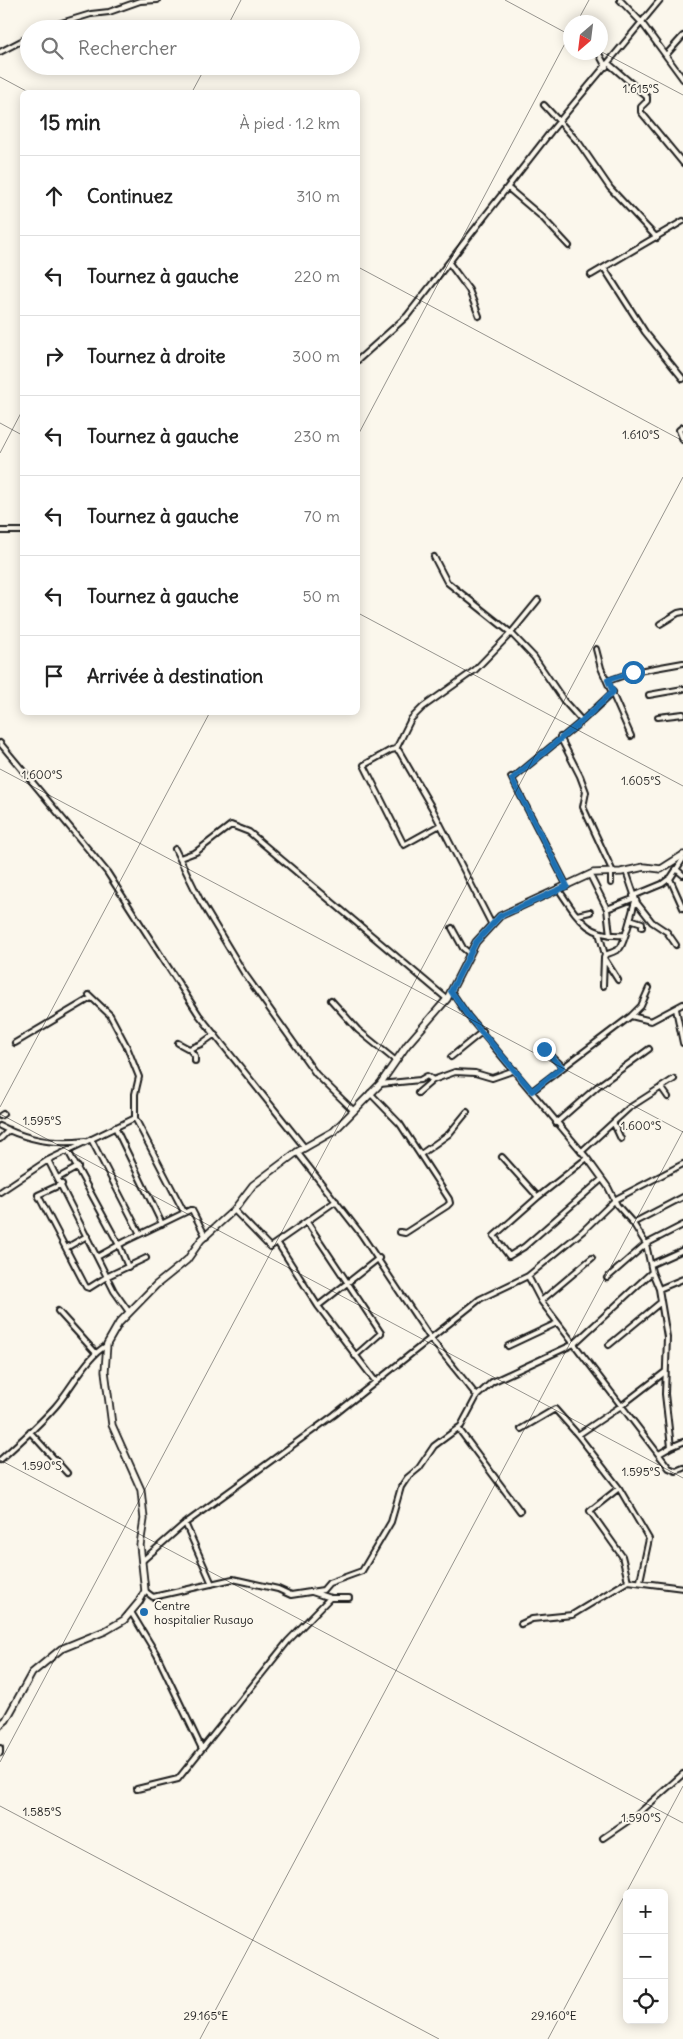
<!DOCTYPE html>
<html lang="fr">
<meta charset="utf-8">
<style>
body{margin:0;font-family:Delius,sans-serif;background:#f6f6f6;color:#222}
.controls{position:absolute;right:15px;bottom:15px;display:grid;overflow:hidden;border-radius:8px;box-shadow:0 2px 12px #0003}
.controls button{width:45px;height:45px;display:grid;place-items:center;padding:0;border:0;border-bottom:1px solid #e0e0e0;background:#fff;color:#222;font:25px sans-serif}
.compass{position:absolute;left:563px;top:15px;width:45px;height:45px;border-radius:50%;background:#fff;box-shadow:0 2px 12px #0003;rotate:208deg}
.stop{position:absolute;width:15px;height:15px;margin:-11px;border:4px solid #1f6fb2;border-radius:50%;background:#fff}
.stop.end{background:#1f6fb2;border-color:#fff;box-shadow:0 1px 5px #0008}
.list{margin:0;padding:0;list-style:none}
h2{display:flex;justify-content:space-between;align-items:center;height:65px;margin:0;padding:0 20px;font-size:21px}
h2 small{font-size:16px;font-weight:400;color:#767676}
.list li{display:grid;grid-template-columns:32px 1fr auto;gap:15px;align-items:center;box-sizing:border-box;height:80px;padding:0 20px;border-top:1px solid #e0e0e0}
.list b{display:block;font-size:19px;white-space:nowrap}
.list em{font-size:16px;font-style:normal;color:#767676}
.icon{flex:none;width:28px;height:28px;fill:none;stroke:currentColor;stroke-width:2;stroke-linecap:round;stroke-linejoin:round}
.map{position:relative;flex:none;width:683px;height:2039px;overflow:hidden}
.search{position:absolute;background:#fff;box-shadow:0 2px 12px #0003;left:20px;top:20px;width:340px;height:55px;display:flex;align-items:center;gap:12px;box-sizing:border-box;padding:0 18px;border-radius:28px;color:#767676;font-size:19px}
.panel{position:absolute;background:#fff;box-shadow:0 2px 12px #0003;left:20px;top:90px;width:340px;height:625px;border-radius:8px}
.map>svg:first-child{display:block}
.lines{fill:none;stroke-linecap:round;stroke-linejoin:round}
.street-casing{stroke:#1c1c1c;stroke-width:8}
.secondary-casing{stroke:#1c1c1c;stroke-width:9}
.street{stroke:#fbf7ec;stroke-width:4}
.secondary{stroke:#fbf7ec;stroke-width:5.5}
.route{stroke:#1f6fb2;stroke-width:6}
.ticks{fill:none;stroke:#1c1c1c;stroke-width:1;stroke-opacity:0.45}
.poi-dot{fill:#1f6fb2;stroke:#fbf7ec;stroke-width:2}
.labels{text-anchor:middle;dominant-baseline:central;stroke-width:4;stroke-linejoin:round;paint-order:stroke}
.poi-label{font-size:12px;fill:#1c1c1c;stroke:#fbf7ec;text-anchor:start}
.ticks-label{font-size:12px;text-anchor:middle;fill:#1c1c1c;stroke:#fbf7ec;stroke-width:4;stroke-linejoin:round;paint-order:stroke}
</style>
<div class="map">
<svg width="683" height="2039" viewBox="0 0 683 2039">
<rect width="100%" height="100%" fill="#fbf7ec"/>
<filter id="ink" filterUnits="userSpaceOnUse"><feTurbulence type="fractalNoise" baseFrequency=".02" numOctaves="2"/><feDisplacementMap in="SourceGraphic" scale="10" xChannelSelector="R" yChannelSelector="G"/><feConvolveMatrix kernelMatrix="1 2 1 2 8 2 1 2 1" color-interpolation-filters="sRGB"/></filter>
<g filter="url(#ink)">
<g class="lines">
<defs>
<path id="street" d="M620,0L642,23L683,79
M51,29L58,24L91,14L109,12L140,1L157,0
M0,52L29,37
M598,52L606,67
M666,55L683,36
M608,63L647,97V101L641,107V112L683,163
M544,105L579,143L610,188L657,238
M508,188L542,217L569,246
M449,263L469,290L479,316
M604,268L645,332L683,379
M591,275L683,221
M358,360L407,316L552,130L660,0
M683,427L679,430L683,440
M0,531H22
M434,557L447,582L511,633L534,657L564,701L582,721
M660,624L678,613L683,612
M596,649L601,668L631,736
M608,681L633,672L683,663
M649,695L683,689
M658,717L683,714
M560,737L580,776L586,792L583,807L613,872
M0,743L107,872L199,1015L305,1148
M396,749L411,719L423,707L475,670L511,633L538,600
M511,777L567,886
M512,779L582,721L613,692
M440,825L404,845L364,765L391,750L396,749L399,751L432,808L492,925
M175,849L200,900L244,973L316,1074L354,1111
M180,858L196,852L231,825L249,832L447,999
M683,859L670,879L683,908
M676,869L683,875
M626,871L637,903L652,922L667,932L676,945
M611,872V883
M590,875L607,909L610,935
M559,890C578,918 588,938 625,935
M633,896L662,884L670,878
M607,909L635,898
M577,915L590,912
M630,919L642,923V927
M452,928L463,948L470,954
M599,933L605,955L604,958L618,980
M605,955C610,953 617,951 620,948C624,943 633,909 635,901
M603,986L604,958
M451,991L468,1016L587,1158L608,1187L617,1205L633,1223L646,1244L652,1272L659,1289L667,1337L665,1394L671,1447L659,1454
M89,995L110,1015L127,1047L139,1077L135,1094V1118
M331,1000L358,1030L396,1061
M676,1009L683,1043
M631,1016L651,1021L683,1004
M15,1043L91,998
M178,1043L189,1049L201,1044L215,1034
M189,1049L195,1056V1061
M544,1049L563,1067
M451,1057L483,1031
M380,1084L420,1080L427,1076L433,1080L455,1072L475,1073L492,1078L515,1070
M661,1087L668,1097
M532,1091L631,1016L641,1006L649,988
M370,1093L400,1124L449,1199L450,1203L447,1206L405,1233L400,1232
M418,1093L433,1080
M0,1116L3,1114
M556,1123L598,1086L649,1049
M614,1124L621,1139
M0,1126C27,1140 55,1145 85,1141
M115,1127L162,1224
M0,1139L9,1130
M91,1139L140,1234
M68,1151L119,1245L128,1267
M581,1152L629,1108L674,1079
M421,1154L449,1134L467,1112
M502,1157L538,1197L587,1158
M48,1160L114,1291L129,1312
M58,1178L78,1167
M62,1184L38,1195L86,1287L89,1288L108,1276L146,1258
M0,1192L48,1160L135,1118L184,1212
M538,1197L494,1236L509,1256L524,1247L602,1179
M234,1210L270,1247L336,1201
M307,1222L381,1333L355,1356
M633,1223L683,1197
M277,1242L318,1306L376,1382
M66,1248L87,1236
M97,1257L126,1241L190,1210H192L206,1237
M652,1264L683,1250
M528,1276L541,1301L669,1468L676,1471L683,1468
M607,1278L646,1244L683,1225
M659,1289L683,1279
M541,1301L592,1258
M318,1306L379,1258
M58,1311L95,1352
M609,1345L661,1302
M508,1346L557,1323
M477,1396L492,1382L574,1344L652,1272
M458,1428L520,1511
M521,1429L555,1409L578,1435L621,1406L665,1372
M30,1432L67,1473
M578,1435L619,1488L649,1539L640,1581
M671,1447L683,1442
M0,1460C19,1443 38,1426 55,1407C71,1389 87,1356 106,1346
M619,1488L590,1511L622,1556L628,1581
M185,1523L212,1584
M142,1561L183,1525L334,1415L480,1299L528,1276L583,1231L616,1199L683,1164
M145,1591L153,1597L233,1579L278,1589L291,1595L323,1590L329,1583L362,1571L391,1522L401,1487L407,1478L419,1468L434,1446L461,1426L477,1396L431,1339L361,1234L297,1152
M312,1592L330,1598H349
M131,1612L157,1655L202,1749
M521,1624L532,1619L572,1615L628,1581L683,1588
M0,1748V1753
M137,1789L178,1779L288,1641L330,1598
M603,1838L638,1814L683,1774"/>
<path id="secondary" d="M0,1725L6,1720L32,1673L61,1649L105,1631L124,1620L139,1602L145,1591L140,1545L144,1519L141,1490L112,1425L105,1371L107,1344L119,1323L156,1285L187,1260L201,1240L234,1210L253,1185L297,1152L334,1131L380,1084L407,1045L447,999L476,942L500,916L593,873L621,872L644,867L661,869L683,855"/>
</defs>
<!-- street casing -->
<use href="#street" class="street-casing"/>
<!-- secondary casing -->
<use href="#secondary" class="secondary-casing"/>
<!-- street -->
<use href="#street" class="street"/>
<!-- secondary -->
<use href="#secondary" class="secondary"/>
</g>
</g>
<g class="lines" filter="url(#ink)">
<!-- route -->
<path class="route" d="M544,1049L562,1067L532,1091L468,1016L451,991L476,942L500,916L567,886L512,779L582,721L613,692L608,680L633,672"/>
</g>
<!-- ticks -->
<path class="ticks" d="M505,0L570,35M577,22L589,0M226,29L241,0M600,51L683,95M0,77L28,92M192,92L206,66M358,267L683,441M0,423L22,435M358,435L570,34M0,453L22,411M358,613L683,786M0,769L683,1132M0,1107L210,712M0,1114L683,1478M0,1460L683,1823M0,1762L683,477M0,1806L439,2039M200,2039L683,1131M548,2039L683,1786"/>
<!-- markers -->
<circle class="poi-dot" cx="144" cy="1612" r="5"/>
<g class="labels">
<!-- poi labels -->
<g class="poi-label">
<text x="154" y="1605">Centre<tspan x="154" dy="14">hospitalier Rusayo</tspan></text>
</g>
</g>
<g class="ticks-label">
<text x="641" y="93">1.615°S</text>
<text x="641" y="439">1.610°S</text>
<text x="42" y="779">1.600°S</text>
<text x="641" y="785">1.605°S</text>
<text x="42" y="1125">1.595°S</text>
<text x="641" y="1130">1.600°S</text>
<text x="42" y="1470">1.590°S</text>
<text x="641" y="1476">1.595°S</text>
<text x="42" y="1816">1.585°S</text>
<text x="641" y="1822">1.590°S</text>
<text x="206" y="2020">29.165°E</text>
<text x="554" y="2020">29.160°E</text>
</g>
</svg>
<div class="controls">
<button>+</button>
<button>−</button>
<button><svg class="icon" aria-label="locate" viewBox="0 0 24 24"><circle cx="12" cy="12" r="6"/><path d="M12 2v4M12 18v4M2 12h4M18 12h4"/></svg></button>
</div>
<svg class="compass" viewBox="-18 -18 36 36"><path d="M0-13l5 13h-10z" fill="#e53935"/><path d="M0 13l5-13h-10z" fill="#767676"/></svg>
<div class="stop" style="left:633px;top:672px"></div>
<div class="stop end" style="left:544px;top:1049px"></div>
<div class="search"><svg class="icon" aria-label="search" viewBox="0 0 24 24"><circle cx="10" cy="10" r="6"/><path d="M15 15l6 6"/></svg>Rechercher</div>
<section class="panel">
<h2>15 min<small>À pied · 1.2 km</small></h2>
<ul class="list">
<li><svg class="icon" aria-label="ahead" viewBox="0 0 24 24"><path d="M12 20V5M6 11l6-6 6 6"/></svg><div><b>Continuez</b></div><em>310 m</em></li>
<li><svg class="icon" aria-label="left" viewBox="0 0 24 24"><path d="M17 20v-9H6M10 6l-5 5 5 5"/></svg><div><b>Tournez à gauche</b></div><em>220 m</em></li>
<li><svg class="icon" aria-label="right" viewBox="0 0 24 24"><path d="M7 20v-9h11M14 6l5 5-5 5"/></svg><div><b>Tournez à droite</b></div><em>300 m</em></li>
<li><svg class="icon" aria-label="left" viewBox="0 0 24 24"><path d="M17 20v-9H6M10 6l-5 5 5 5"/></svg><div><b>Tournez à gauche</b></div><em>230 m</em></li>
<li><svg class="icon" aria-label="left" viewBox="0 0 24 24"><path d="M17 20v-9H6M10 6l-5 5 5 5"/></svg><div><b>Tournez à gauche</b></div><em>70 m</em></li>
<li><svg class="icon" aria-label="left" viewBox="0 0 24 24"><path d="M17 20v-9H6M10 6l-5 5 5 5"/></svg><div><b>Tournez à gauche</b></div><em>50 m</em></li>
<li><svg class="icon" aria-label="arrive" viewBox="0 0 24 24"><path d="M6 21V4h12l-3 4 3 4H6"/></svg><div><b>Arrivée à destination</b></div></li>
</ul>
</section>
</div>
